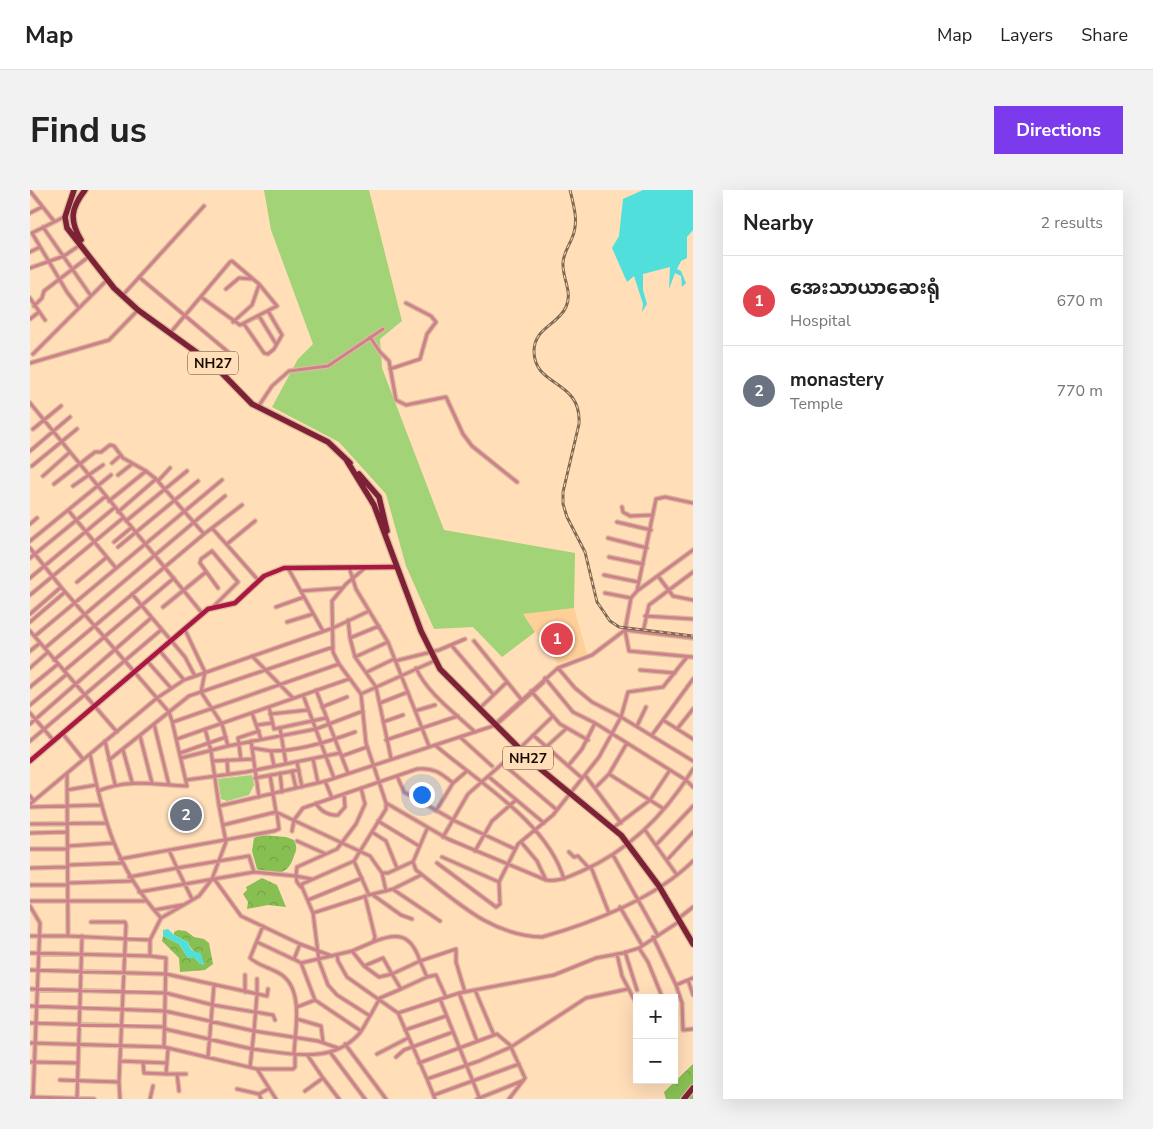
<!DOCTYPE html>
<meta charset="utf-8">
<style>
body{margin:0;font-family:"Nunito Sans","Noto Sans Myanmar",sans-serif;background:#f2f2f2;color:#222}
.controls{position:absolute;right:15px;bottom:15px;display:grid;overflow:hidden;border-radius:0px;box-shadow:0 5px 20px #0002}
.controls button{width:45px;height:45px;display:grid;place-items:center;padding:0;border:0;border-bottom:1px solid #e0e0e0;background:#fff;color:#222;font:25px sans-serif}
.you{position:absolute;left:391px;top:604px;width:18px;height:18px;margin:-12px;border:4px solid #fff;border-radius:50%;background:#1a73e8;box-shadow:0 0 0 8px #1a73e833}
.badge{display:grid;place-items:center;width:32px;height:32px;border-radius:50%;background:#7c3aed;color:#fff;font-size:16px;font-weight:700}
.pin{position:absolute;translate:-50% -50%;border:2px solid #fff;box-shadow:0 1px 5px #0006}
.list{margin:0;padding:0;list-style:none}
h2{display:flex;justify-content:space-between;align-items:center;height:65px;margin:0;padding:0 20px;font-size:21px}
h2 small{font-size:16px;font-weight:400;color:#767676}
.list li{display:grid;grid-template-columns:32px 1fr auto;gap:15px;align-items:center;box-sizing:border-box;height:90px;padding:0 20px;border-top:1px solid #e0e0e0}
.list b{display:block;font-size:19px;white-space:nowrap}
.list p{margin:0;font-size:16px;white-space:nowrap;color:#767676}
.list em{font-size:16px;font-style:normal;color:#767676}
.map{position:relative;flex:none;width:663px;height:909px;overflow:hidden;border-radius:0px}
header{display:flex;align-items:center;gap:30px;box-sizing:border-box;height:70px;padding:0 25px;background:#fff;border-bottom:1px solid #e0e0e0}
header strong{font-size:24px}
nav{display:flex;gap:28px;margin-inline-start:auto;font-size:18px}
.intro{display:flex;align-items:center;justify-content:space-between;box-sizing:border-box;height:120px;padding:0 30px}
h1{margin:0;font-size:35px}
.button{padding:12px 22px;border-radius:0px;background:#7c3aed;color:#fff;font-size:18px;font-weight:700}
main{display:flex;gap:30px;padding:0 30px}
aside{flex:1;background:#fff;border-radius:0px;box-shadow:0 5px 20px #0002}
.map>svg:first-child{display:block}
.built{fill:#fecf97}
.grass{fill:#a2d376}
.forest{fill:url(#forest-crowns)}
.water{fill:#50dfda}
.lines{fill:none;stroke-linecap:round;stroke-linejoin:round}
.minor-casing{stroke:#dabc9b;stroke-width:5.5}
.major-casing{stroke:#dabc9b;stroke-width:7}
.highway-casing{stroke:#dabc9b;stroke-width:8}
.minor{stroke:#ce818b;stroke-width:3}
.major{stroke:#ab1643;stroke-width:4.5}
.highway{stroke:#7e2137;stroke-width:5.5}
.rail-casing{stroke:#806a53;stroke-width:3}
.rail{stroke:#ffdeb8;stroke-width:1;stroke-dasharray:4;stroke-linecap:butt}
.labels{text-anchor:middle;dominant-baseline:central;stroke-width:4;stroke-linejoin:round;paint-order:stroke}
.shield{fill:#ffdeb8;stroke:#5d4a37;stroke-width:1}
.shield-label{font-size:14px;font-weight:bold;fill:#180a00}
</style>
<header>
<strong>Map</strong>
<nav><a>Map</a><a>Layers</a><a>Share</a></nav>
</header>
<div class="intro"><h1>Find us</h1><a class="button">Directions</a></div>
<main>
<div class="map">
<svg width="663" height="909" viewBox="0 0 663 909">
<defs>
<pattern id="forest-crowns" width="20" height="18" patternUnits="userSpaceOnUse" patternTransform="scale(1.25)"><rect width="20" height="18" fill="#88bf52"/><path d="M2 6a3 3 0 1 1 6 0M12 15a3 3 0 1 1 6 0" fill="none" stroke="#75a346"/></pattern>
</defs>
<rect width="100%" height="100%" fill="#ffdeb8"/>
<!-- built -->
<path class="built" d="M544,418L557,464L528,474L493,424Z"/>
<!-- grass -->
<path class="grass" d="M234,0H339L372,131L350,149L352,178L414,340L545,363L544,418L493,424L505,442L472,467L443,437L404,439L376,376L356,304L309,252L242,217L268,169L283,154L241,40Z
M222,585L224,595L219,605L197,611L191,609L188,589Z"/>
<!-- forest -->
<path class="forest" d="M231,645L256,647L264,650C267,657 267,659 264,666C258,686 245,686 227,679L222,661L224,648Z
M232,688L247,695L256,717L238,715L217,719L218,712L213,704L217,700L216,697Z
M148,740L156,741L164,747L174,749L179,753L183,774L175,780L150,782L149,768L132,751L133,746L149,754L158,768H165L170,774H174C170,764 161,762 158,752L144,745V742Z
M663,874V909H636L634,902Z"/>
<!-- water -->
<path class="water" d="M613,0H663V40L657,47V68L651,71L647,79L651,81L656,93L652,97L651,86L645,83L639,99L640,77L613,84V100L617,114L612,122L613,114L604,86L597,92L582,58L589,46L593,9Z
M138,739L144,745L158,752C160,760 163,762 171,763L174,775L170,774L165,768H158L149,754L133,746V740Z"/>
<g class="lines">
<defs>
<path id="minor" d="M0,1L24,31
M0,23L12,17
M13,37L61,106
M2,43L37,102L49,118
M2,43L34,27
M0,62L10,57
M0,78L34,66L50,55
M109,87L203,166
M196,99L209,88L223,89
M92,106L174,16
M0,108L15,130
M4,116L12,108L14,101L57,68
M229,126L246,154
M0,129L9,122
M203,132L222,115L229,95
M214,134L234,163L238,164L244,159L252,145L238,121
M141,142L200,72L202,71L229,94L247,116L210,135L171,107
M340,147L350,162L359,171L366,210L376,215L416,207L433,244L442,256L487,292
M3,164L77,90
M0,173L79,150L108,120
M360,179L390,169L397,144L406,132L401,126L376,113
M0,213L172,423
M228,217L242,196L259,181L298,176L353,139
M3,239L31,216
M0,261L40,227
M82,273L91,265
M2,276L47,239
M88,285L102,274
M13,286L40,262
M128,291L140,278
M24,294L65,262H71L80,255L84,256L93,268L116,281
M43,296L73,275
M79,311L116,281L126,289L174,344L182,338L229,391
M592,317L593,322L600,326L623,325
M38,320L86,378
M88,322L126,289
M96,331L157,281
M587,332L621,340
M0,334L7,328
M182,338L212,315
M578,348L617,358
M0,351L81,285
M84,352L101,338
M197,354L225,331
M88,357L168,291
M0,358L31,397L139,522L142,531L157,596C124,595 100,588 68,601
M579,367L613,374
M0,368L76,306
M319,377L326,399L358,452L399,556
M258,378L293,441
M574,385L608,392
M628,386L643,406L663,410
M0,388L84,318
M47,392L77,367
M271,401L312,398
M607,401L626,309L635,307L663,313
M575,403L601,408
M102,404L155,467L165,486
M0,405L93,328
M133,417L176,382
M183,417L208,392L182,361L171,369L170,373L188,398
M246,417L274,407
M0,424L31,397
M615,426L663,429
M318,430L320,448L325,467L346,497L361,568
M0,432L35,402
M257,432L283,424
M155,440L175,482L171,502L192,534L198,556
M0,441L87,542
M613,442L619,415L663,382
M5,446L192,290
M320,448L349,436
M663,448L595,440L599,461L663,467
M444,451L491,509
M422,456L463,504
M15,458L195,306
M0,461L10,453
M130,461L154,490
M222,466L263,508
M325,467L358,452
M24,470L174,344
M365,471L409,460L435,449
M118,472L141,498
M0,478L18,462
M386,478C397,503 425,523 445,542
M528,478L545,498L562,512L591,527L663,571
M610,480L645,483
M34,481L144,388
M337,482L364,469
M515,488L543,522L565,533L656,590L663,597
M0,497L28,474
M286,500L318,583
M501,501L530,534L558,550
M331,504L404,471
M273,505L304,588
M350,513L378,502
M0,515L37,484
M239,517L244,539L296,528
M292,517L317,507
M450,518L477,492
M385,521L405,515
M0,523L24,551
M222,523L231,549
M240,524L278,520
M633,530L663,549
M143,532L309,474
M353,532L373,525
M0,534L121,428
M124,534L139,595
M465,534L528,478L562,465L595,440L601,408L607,401L663,360
M227,535L242,533
M607,536L616,517
M250,538L256,574
M175,539L181,561L189,616
M647,539L663,519
M33,544L53,569
M503,545L552,588
M622,545L663,489
M110,546L122,593
M430,547L462,576
M147,549L319,489
M356,550L428,526
M0,551L131,440
M75,551L85,594
M221,551L229,607
M405,555C448,592 517,632 534,689
M516,557L537,538
M222,558L241,561
M93,560L102,592
M150,563L196,547
M60,564C73,629 86,678 131,728
M312,566L337,557
M151,568L198,556L286,539L333,521
M283,569L288,593
M79,570L159,506L303,457
M197,570L198,584
M211,570L208,548L229,541
M183,571L223,569
M267,572L272,597
M473,574L527,620
M244,576L241,561C269,561 298,552 325,542
M538,576L552,559L565,533
M262,581L266,598
M250,583L252,602
M37,584L38,746
M579,584L634,619
M240,585L246,622L340,666L352,683H358L382,672
M555,585L591,633
M367,586L374,602L425,631L485,659
M459,587L514,633
M225,588L269,580
M156,590L216,582L310,563
M295,591L302,608
M565,598L579,584L597,553
M37,600L66,595
M0,606L4,611
M286,613C290,621 299,626 308,625L315,617L314,604
M356,613L418,649L516,690C530,692 540,686 552,681C600,660 636,623 663,579
M0,614L127,508L154,490L303,438L339,421
M0,617L72,615
M406,621L423,593L437,581
M348,631L389,656
M0,634L77,633
M193,635L246,622
M583,638L620,610L640,580
M397,639L383,672L386,680C426,711 459,745 512,747C562,733 626,708 663,671
M615,640L647,685
M262,641L264,630L273,618L387,579C403,577 411,583 423,593
M342,642L356,651L367,678
M0,643L37,642
M413,647L438,604L489,559L523,526
M267,651L296,664
M491,652L507,671L516,690
M626,655L663,616
M38,656L83,653
M0,659H38
M445,661L462,631L486,610
M539,662L544,667L548,666L559,678
M583,665L627,744
M412,667L469,692L488,654L523,625L569,567L591,527L598,502L633,497L657,467
M90,669L244,641L249,639L247,623
M637,670L663,642
M324,671L339,705L363,699L391,685
M407,673L466,717L470,714L469,692
M38,675L92,673
M561,677L579,723
M0,678L38,677
M352,683L356,701
M99,687L147,678L139,660
M185,690L211,726L270,754L302,766
M38,693L101,691
M0,695H38
M271,697L267,692L266,686L281,689
M364,700L410,731
M109,702L224,682L266,686L267,677L307,659L326,634L335,614L331,598
M343,705L371,725L382,729
M162,709L147,678L219,666L224,682
M278,710L332,688
M0,711H114
M0,716L10,733L3,909
M590,717L612,755
M124,720L152,715
M283,723L336,706
M649,728L663,717
M61,732H95L96,735L89,892
M233,736L220,768C229,776 242,778 252,785C274,801 265,841 264,864
M0,746H38L120,750
M623,747L646,795L663,788
M227,752L263,769
M343,752C368,742 381,744 390,771L426,759V772L435,802
M270,754L264,769L271,773L285,810L331,841
M609,758L618,772L631,804
M322,761L334,776L349,787L362,784L371,799L350,808L340,826
M595,762L607,800
M0,763L120,766
M587,764L592,786L607,815
M307,765L308,771L317,787L368,823L397,889L449,871L481,857L556,808L598,799
M271,773L322,761L343,752L345,747L335,706
M334,776L353,768L362,784L390,771L397,787L371,799
M0,780L136,784L237,806L238,799
M397,787L406,785L416,807
M227,789V805L224,841L288,851L308,858
M658,790L663,805
M646,795L652,813L653,840L663,839
M0,799L136,803L183,815L243,825L245,830
M445,800L464,845
M215,802V785
M429,803L447,851
M410,809L450,909
M0,816L135,821L224,841L222,859C257,863 300,875 328,845C333,840 336,832 340,826L307,805L298,795L289,771L283,723L272,697V694L324,671L356,619V613L336,553L331,504L309,474L303,462L302,411L316,394L336,377
M267,817L285,810
M368,823L429,803L524,785L566,768L593,763L609,758L650,731
M267,829L291,836L293,852
M0,833L135,837
M135,839L222,859L220,877
M375,840L416,826
M0,853L134,857L227,879L246,909
M315,854L356,909
M134,857L136,768L120,766V750L131,728L169,706L182,689L196,652L189,616L296,591L466,535L513,493L515,488
M138,859L136,884H156
M300,862L335,909
M347,864L378,848
M178,867L184,795
M366,867L374,860L423,842
M90,871L137,873
M0,872L48,873
M113,872L114,883L136,884
M389,873L467,844L480,855L495,888L479,909
M227,879H263L265,877V864
M147,884L149,901
M293,888L309,909
M397,889L405,909
M30,890L89,892L90,909
M207,899L229,904
M275,901L293,888L278,866
M404,905L489,874
M0,907L64,909
M47,909L52,746
M120,909L123,896
M231,909L229,904L238,899
M447,909L492,891"/>
<path id="major" d="M0,571L178,419L205,413L234,386L254,378L366,377"/>
<path id="highway" d="M44,0L35,27L37,38L84,98L108,120L184,175L222,214L298,252L320,273
M51,50C39,30 41,18 55,0
M317,271L344,315L391,441L410,479L507,576L591,645L629,696L663,754
M329,284L349,307L357,341
M654,909L663,898"/>
</defs>
<!-- minor casing -->
<use href="#minor" class="minor-casing"/>
<!-- major casing -->
<use href="#major" class="major-casing"/>
<!-- highway casing -->
<use href="#highway" class="highway-casing"/>
<!-- minor -->
<use href="#minor" class="minor"/>
<!-- major -->
<use href="#major" class="major"/>
<!-- highway -->
<use href="#highway" class="highway"/>
<defs>
<path id="rail" d="M540,0C544,17 549,32 542,48C539,56 533,64 533,73C532,88 543,102 536,117C528,135 504,138 504,161C504,198 552,189 549,234L533,302V314L537,327L555,362L567,412L580,431L589,437L663,446"/>
</defs>
<!-- rail casing -->
<use href="#rail" class="rail-casing"/>
<!-- rail -->
<use href="#rail" class="rail"/>
</g>
<g class="labels">
<!-- shield labels -->
<g class="shield">
<rect x="158" y="161.5" width="50" height="23" rx="4"/>
<rect x="473" y="556.5" width="50" height="23" rx="4"/>
</g>
<g class="shield-label">
<text x="183" y="173">NH27</text>
<text x="498" y="568">NH27</text>
</g>
</g>
</svg>
<div class="controls">
<button>+</button>
<button>−</button>
</div>
<div class="you"></div>
<div class="pin badge" style="left:527px;top:449px;background:#e0444e">1</div>
<div class="pin badge" style="left:156px;top:625px;background:#6b7280">2</div>
</div>
<aside>
<h2>Nearby<small>2 results</small></h2>
<ul class="list">
<li><span class="badge" style="background:#e0444e">1</span><div><b>အေးသာယာဆေးရုံ</b><p>Hospital</p></div><em>670 m</em></li>
<li><span class="badge" style="background:#6b7280">2</span><div><b>monastery</b><p>Temple</p></div><em>770 m</em></li>
</ul>
</aside>
</main>
